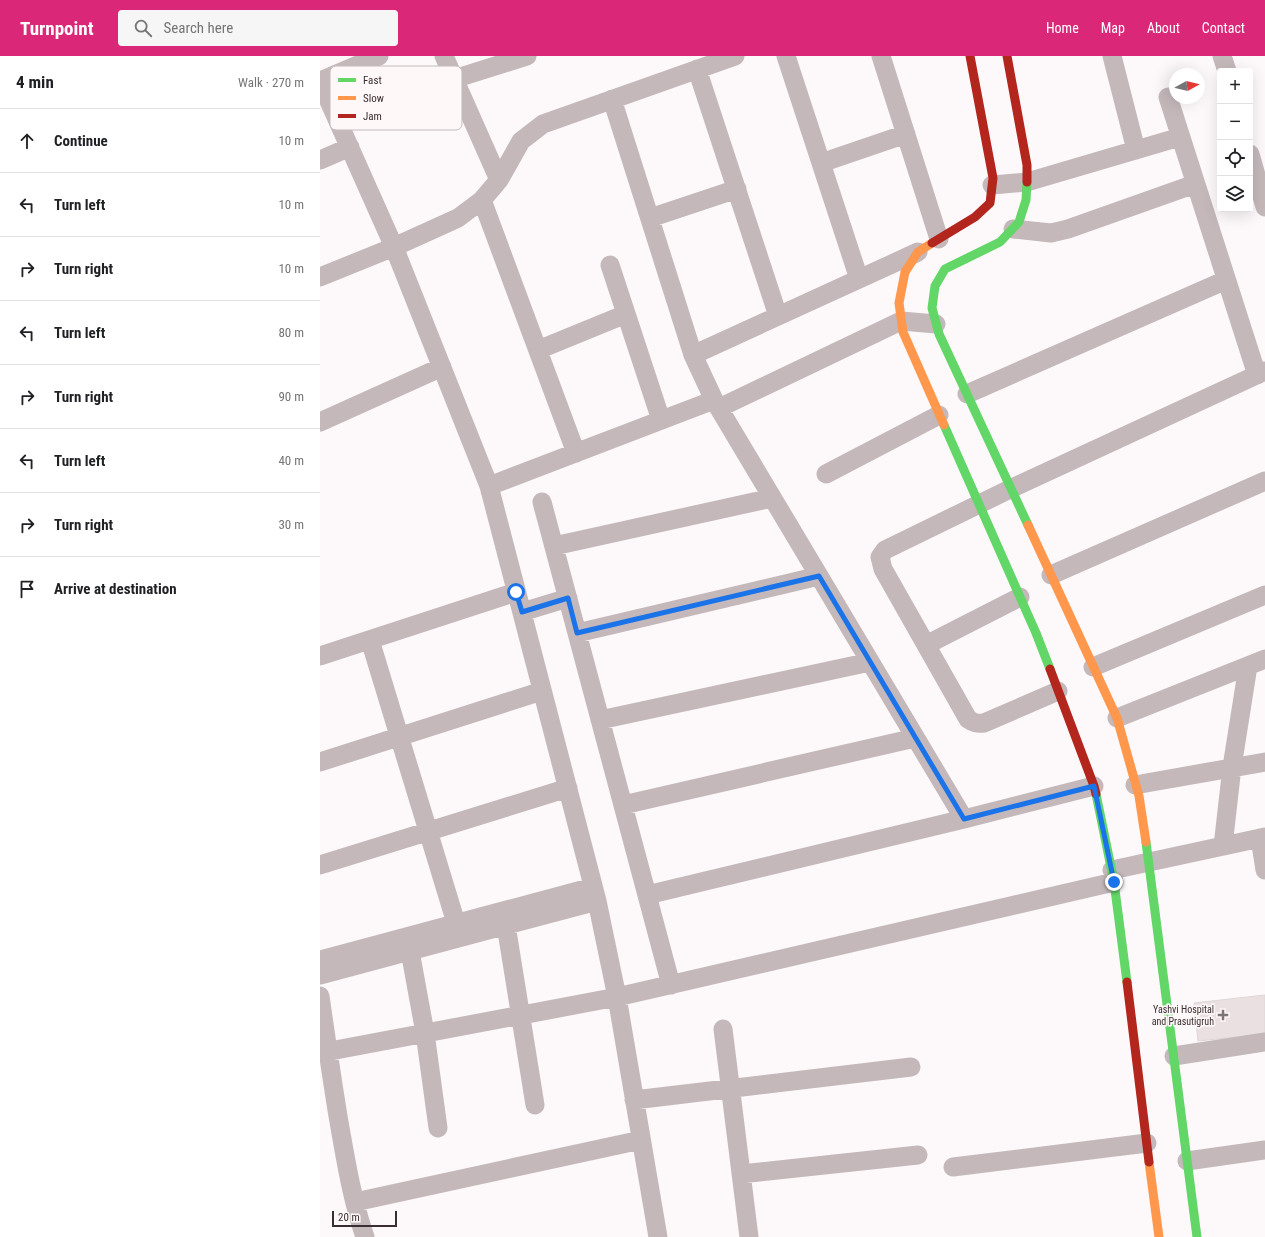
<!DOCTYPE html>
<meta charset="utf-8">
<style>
body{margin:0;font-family:"Roboto Condensed",sans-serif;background:#f6f6f6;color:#202124}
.controls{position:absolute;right:12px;top:12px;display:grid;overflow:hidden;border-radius:4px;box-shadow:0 4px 16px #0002}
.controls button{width:36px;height:36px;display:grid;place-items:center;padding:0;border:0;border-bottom:1px solid #e0e0e0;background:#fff;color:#202124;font:20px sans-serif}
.compass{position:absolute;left:849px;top:12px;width:36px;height:36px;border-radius:50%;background:#fff;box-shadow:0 4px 16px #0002;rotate:82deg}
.scale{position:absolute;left:12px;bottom:10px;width:65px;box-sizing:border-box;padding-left:4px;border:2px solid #392e31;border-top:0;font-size:11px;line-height:14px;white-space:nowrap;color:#392e31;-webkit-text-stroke:3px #fef8f9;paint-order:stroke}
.stop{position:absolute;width:12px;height:12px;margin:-9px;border:3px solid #1a73e8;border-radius:50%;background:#fff}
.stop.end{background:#1a73e8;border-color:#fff;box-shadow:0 1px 4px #0008}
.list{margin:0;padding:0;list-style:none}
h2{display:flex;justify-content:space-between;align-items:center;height:52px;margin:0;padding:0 16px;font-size:17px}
h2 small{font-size:13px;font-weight:400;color:#757577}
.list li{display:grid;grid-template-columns:26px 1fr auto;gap:12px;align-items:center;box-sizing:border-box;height:64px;padding:0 16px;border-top:1px solid #e0e0e0}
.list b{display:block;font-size:15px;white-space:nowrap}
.list em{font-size:13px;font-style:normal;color:#757577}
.icon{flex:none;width:22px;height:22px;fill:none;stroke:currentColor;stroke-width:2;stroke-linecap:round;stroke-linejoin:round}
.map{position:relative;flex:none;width:945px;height:1181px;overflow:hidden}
header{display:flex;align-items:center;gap:24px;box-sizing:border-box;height:56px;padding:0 20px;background:#db2777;color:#fff}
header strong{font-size:19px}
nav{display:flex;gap:22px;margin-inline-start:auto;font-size:14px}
.search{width:280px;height:36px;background:#f6f6f6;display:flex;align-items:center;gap:10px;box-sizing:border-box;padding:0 14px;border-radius:4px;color:#757577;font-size:15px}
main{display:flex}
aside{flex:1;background:#fff}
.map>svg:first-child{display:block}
.building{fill:#eae0e2;stroke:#ded6d8}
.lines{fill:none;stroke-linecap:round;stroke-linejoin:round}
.street{stroke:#c4b8bb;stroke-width:19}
.fast{stroke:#63d668;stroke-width:9}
.slow{stroke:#ff974d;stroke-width:9}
.jam{stroke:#b3261e;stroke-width:9}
.route{stroke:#1a73e8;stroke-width:5}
.poi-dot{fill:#7e7577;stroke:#fef8f9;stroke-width:1.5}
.labels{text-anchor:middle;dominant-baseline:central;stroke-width:3.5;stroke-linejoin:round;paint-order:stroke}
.poi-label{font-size:10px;fill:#392e31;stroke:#fef8f9;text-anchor:end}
.key{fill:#fef8f9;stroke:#c3bbbd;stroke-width:1}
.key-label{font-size:11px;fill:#392e31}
</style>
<header>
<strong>Turnpoint</strong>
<div class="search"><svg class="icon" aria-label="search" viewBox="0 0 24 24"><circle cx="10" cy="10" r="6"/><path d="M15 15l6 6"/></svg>Search here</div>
<nav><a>Home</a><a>Map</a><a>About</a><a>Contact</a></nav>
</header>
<main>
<aside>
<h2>4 min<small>Walk · 270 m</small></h2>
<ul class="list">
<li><svg class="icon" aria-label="ahead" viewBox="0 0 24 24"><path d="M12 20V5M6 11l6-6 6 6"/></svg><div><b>Continue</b></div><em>10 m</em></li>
<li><svg class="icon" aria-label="left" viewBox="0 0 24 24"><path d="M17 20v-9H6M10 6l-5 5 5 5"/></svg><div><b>Turn left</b></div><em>10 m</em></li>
<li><svg class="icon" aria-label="right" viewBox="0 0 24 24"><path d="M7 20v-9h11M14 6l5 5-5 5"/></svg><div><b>Turn right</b></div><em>10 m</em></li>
<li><svg class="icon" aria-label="left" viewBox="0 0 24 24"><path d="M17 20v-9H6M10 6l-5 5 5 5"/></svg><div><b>Turn left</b></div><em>80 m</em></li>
<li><svg class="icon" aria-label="right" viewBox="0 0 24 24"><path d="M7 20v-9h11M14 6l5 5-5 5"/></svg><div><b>Turn right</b></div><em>90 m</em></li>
<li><svg class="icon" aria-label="left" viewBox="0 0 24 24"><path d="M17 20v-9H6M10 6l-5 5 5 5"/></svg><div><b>Turn left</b></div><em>40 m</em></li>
<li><svg class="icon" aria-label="right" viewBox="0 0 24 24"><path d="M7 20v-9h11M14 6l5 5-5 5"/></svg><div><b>Turn right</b></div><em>30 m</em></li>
<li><svg class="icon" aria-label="arrive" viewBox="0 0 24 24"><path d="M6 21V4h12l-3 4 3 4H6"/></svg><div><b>Arrive at destination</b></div></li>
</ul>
</aside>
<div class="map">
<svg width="945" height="1181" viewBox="0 0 945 1181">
<rect width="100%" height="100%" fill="#fdf9fa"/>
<!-- building -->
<path class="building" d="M945,939V978L878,985L874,947Z"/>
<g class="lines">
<!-- street -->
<path class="street" d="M124,0L179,124
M466,0L539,223
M561,0L619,183
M792,0L816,94
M902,0L907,15
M377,13L458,260
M134,23L207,0
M0,25L74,191L169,430L277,845L297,941L338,1181
M0,25L59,0
M848,41L937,319
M292,43L373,299L394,344L644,763
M930,98L945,151
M0,104L30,91
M501,107L586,78
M672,129L707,126L860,81
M162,144L256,397
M330,162L417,133
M693,173L731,177L748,173L875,128
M290,209L341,364
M0,221L74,191L138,162L162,144L179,124L201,85L223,68L415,0
M218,294L306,258
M373,299L598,196
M647,338L906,224
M399,352L581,265L616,268
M0,366L122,311
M506,418L619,359
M169,430L394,344
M222,446L351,929
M234,490L452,442
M731,519L945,425
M202,556L248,542
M257,577L499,520
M50,584L136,867
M606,589L700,541
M0,600L196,536
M773,611L945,539
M738,635L664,667C657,668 654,667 648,663L563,513L560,501L565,494L690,433L945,315
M797,662L945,603
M280,664L550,606
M0,706L222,635
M815,729L945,706
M303,749L595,682
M940,782L945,814
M903,790L912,711L928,610
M0,809L248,732
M792,814L945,781
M327,839L644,763L774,730
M186,869L215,1049
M90,895L105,977L118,1072
M0,904L273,831
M0,919L277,845
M0,940C6,982 12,1024 19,1066C26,1105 32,1144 45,1181
M403,973L429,1181
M0,997L297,941L794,826
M854,1000L945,986
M314,1044L591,1011
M867,1105L945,1094
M633,1111L827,1087
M421,1118L598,1099
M35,1146L321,1084"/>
<!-- fast -->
<path class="fast" d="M707,126L706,144L699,166L680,186L625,213L615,230L612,252L619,278L708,469
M624,369L716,577L730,613
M776,738L794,826L807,926
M826,786L877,1181"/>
<!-- slow -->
<path class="slow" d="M612,187L598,196L585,216L579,247L583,276L624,369
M708,469L797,662L819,740L826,786
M829,1106L839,1181"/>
<!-- jam -->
<path class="jam" d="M687,0L707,109V126
M612,187L655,161L670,147L673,122L650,0
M730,613L774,730L776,738
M807,926L829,1106"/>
</g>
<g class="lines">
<!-- route -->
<path class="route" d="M196,536L202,556L248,542L257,577L499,520L644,763L774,730L794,826"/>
</g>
<!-- markers -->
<path class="poi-dot" d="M901 953h4v4h4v4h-4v4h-4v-4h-4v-4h4z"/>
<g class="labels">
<!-- poi labels -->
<g class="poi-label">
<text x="894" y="953">Yashvi Hospital<tspan x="894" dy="12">and Prasutigruh</tspan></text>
</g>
</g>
<!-- legend -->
<rect x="10" y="10" width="132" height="64" rx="6" class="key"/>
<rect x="18" y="22" width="18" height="4" fill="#63d668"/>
<rect x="18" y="40" width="18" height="4" fill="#ff974d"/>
<rect x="18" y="58" width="18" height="4" fill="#b3261e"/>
<g class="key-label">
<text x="43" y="28">Fast</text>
<text x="43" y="46">Slow</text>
<text x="43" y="64">Jam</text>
</g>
</svg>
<div class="controls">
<button>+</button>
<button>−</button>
<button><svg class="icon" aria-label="locate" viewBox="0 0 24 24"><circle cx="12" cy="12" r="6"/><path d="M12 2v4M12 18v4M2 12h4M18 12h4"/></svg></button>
<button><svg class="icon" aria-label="layers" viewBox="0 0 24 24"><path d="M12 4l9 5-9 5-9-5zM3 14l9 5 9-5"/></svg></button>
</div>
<svg class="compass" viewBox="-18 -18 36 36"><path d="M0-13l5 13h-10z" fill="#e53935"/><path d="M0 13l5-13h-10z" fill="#757577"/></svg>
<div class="scale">20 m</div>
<div class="stop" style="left:196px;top:536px"></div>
<div class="stop end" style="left:794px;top:826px"></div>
</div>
</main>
